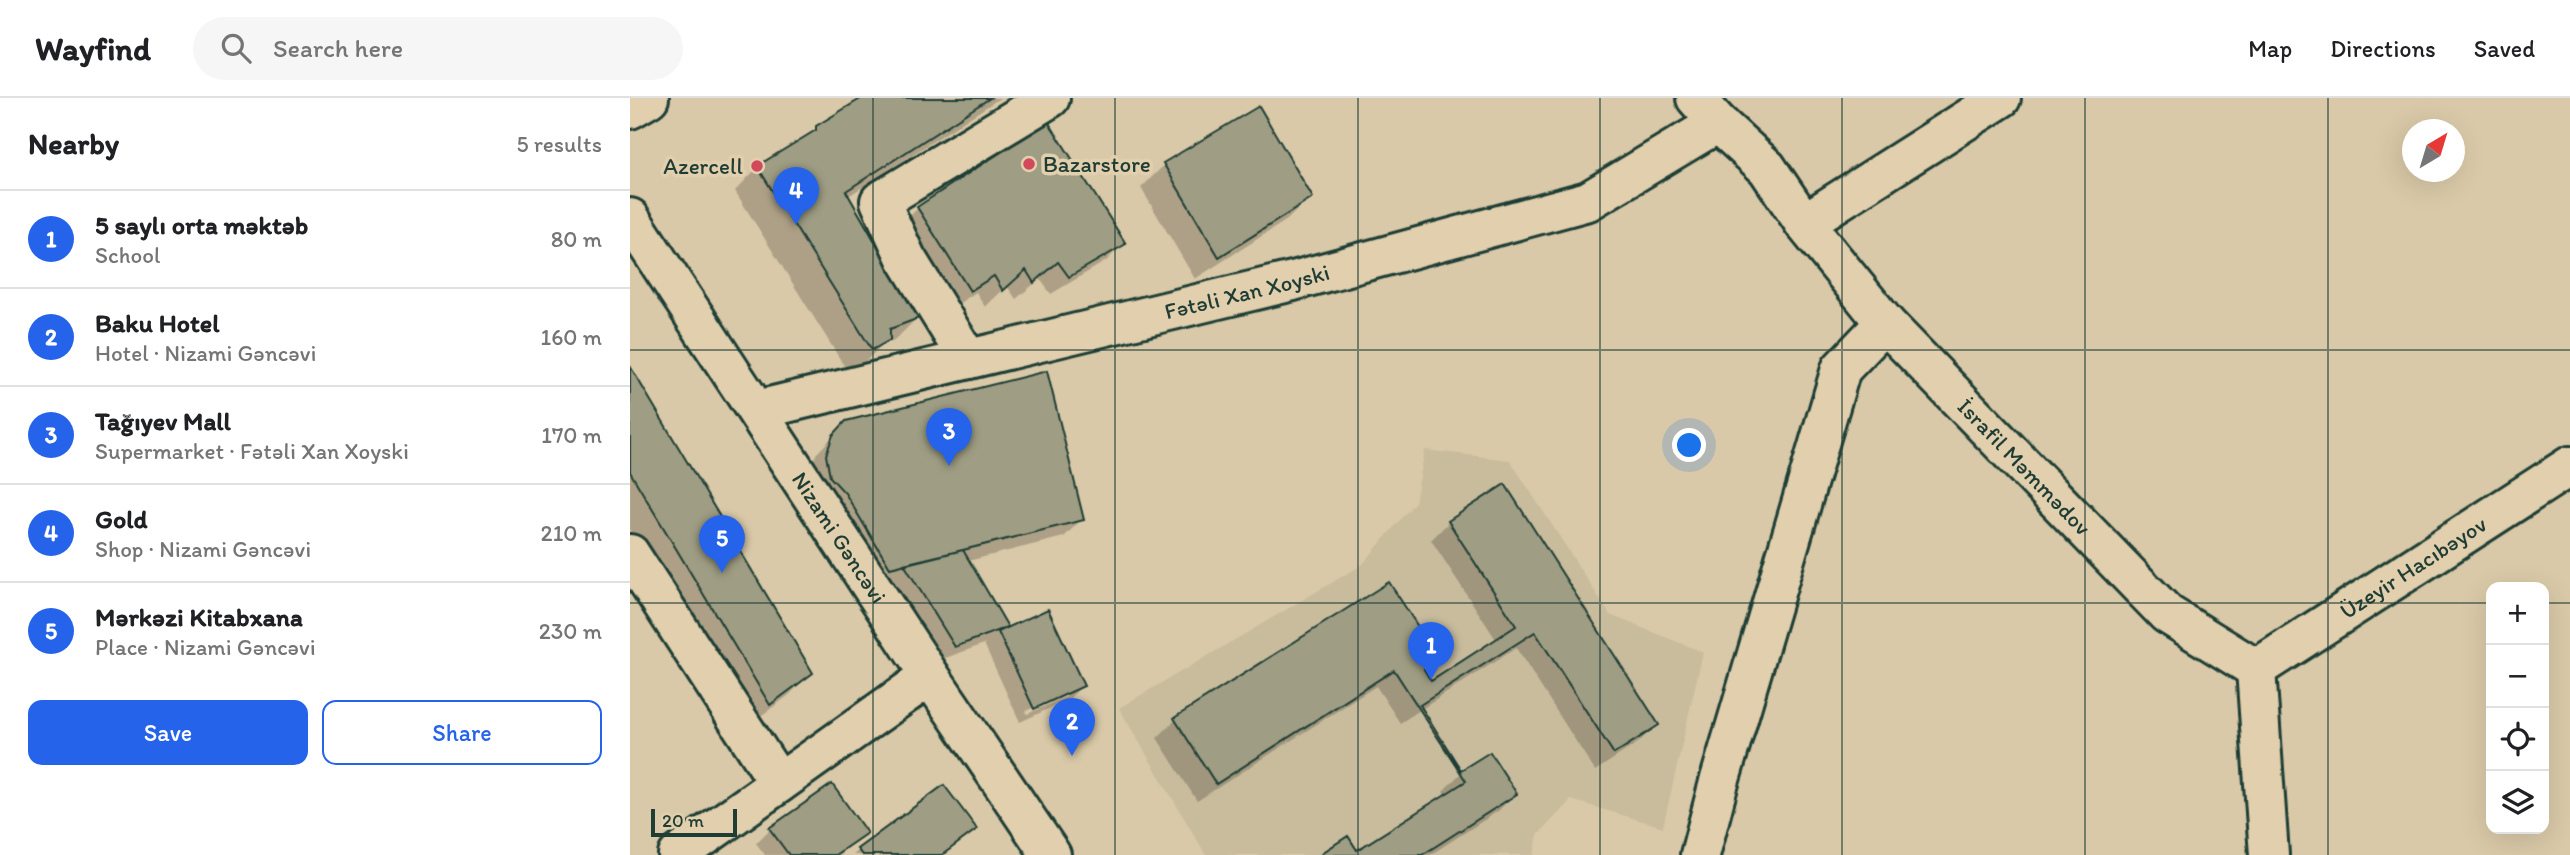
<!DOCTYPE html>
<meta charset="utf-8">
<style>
body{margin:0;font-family:Itim,sans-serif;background:#f6f6f6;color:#202124}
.controls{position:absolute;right:21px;bottom:21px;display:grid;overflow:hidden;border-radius:14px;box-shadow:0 7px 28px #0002}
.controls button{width:63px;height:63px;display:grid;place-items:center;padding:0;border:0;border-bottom:2px solid #e0e0e0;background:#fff;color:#202124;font:35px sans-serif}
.compass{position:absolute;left:1772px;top:21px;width:63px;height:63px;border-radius:50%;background:#fff;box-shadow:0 7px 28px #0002;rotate:38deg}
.scale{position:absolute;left:21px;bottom:18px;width:86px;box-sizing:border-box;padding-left:7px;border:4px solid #1f3d34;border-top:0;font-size:19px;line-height:24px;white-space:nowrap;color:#1f3d34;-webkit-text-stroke:5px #e1cfad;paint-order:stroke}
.you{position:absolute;left:1060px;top:348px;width:24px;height:24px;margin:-18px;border:5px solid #fff;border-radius:50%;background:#1a73e8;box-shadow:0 0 0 10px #1a73e833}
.badge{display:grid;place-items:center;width:46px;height:46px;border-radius:50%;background:#2563eb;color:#fff;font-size:23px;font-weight:700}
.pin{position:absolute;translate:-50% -58px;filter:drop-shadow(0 2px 4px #0008)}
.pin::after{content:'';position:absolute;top:37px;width:24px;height:21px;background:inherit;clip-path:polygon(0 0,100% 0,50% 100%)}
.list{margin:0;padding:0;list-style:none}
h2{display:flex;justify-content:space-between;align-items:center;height:91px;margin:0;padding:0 28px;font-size:30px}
h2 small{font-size:23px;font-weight:400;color:#757577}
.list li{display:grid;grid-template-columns:46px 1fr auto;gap:21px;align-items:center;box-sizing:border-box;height:98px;padding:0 28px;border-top:2px solid #e0e0e0}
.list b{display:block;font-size:26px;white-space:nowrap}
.list p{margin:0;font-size:23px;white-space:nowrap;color:#757577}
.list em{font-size:23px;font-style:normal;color:#757577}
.actions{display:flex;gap:14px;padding:21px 28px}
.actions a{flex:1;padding:16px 0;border:2px solid #2563eb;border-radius:14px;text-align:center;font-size:24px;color:#2563eb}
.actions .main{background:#2563eb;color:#fff}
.icon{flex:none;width:38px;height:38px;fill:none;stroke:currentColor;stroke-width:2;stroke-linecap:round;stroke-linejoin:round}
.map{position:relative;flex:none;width:1940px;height:757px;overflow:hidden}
header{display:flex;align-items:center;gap:42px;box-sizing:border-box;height:98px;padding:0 35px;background:#fff;border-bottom:2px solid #e0e0e0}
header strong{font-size:33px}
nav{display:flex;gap:38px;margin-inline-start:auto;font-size:24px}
.search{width:490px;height:63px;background:#f6f6f6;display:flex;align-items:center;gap:18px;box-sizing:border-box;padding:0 24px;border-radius:38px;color:#757577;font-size:26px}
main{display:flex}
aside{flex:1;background:#fff}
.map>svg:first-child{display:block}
.built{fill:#c8bc9d}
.shadow{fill:#0003;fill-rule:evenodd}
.building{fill:#9f9e84;stroke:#1f3d34;stroke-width:2}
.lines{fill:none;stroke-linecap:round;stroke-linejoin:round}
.minor-casing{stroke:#1f3d34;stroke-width:44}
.major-casing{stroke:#1f3d34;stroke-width:44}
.minor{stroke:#e1cfad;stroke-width:38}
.major{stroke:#e1cfad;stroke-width:38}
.grid{fill:none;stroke:#1f3d34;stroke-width:2;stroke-opacity:0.55}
.poi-dot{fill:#d1495b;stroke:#e1cfad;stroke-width:2.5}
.labels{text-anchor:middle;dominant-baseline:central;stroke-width:7;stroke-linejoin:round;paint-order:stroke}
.poi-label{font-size:23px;fill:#1f3d34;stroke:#e1cfad;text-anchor:start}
.street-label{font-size:23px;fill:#1f3d34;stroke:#e1cfad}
</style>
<header>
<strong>Wayfind</strong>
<div class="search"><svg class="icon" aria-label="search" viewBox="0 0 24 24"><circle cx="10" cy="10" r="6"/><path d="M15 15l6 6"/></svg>Search here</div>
<nav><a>Map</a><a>Directions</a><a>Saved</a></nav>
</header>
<main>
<aside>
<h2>Nearby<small>5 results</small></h2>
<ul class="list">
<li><span class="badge">1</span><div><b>5 saylı orta məktəb</b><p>School</p></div><em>80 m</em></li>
<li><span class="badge">2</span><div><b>Baku Hotel</b><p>Hotel · Nizami Gəncəvi</p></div><em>160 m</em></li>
<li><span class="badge">3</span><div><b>Tağıyev Mall</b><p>Supermarket · Fətəli Xan Xoyski</p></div><em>170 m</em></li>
<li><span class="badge">4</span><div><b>Gold</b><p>Shop · Nizami Gəncəvi</p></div><em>210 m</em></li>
<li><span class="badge">5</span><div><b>Mərkəzi Kitabxana</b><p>Place · Nizami Gəncəvi</p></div><em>230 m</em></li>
</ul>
<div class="actions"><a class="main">Save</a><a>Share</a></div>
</aside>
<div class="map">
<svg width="1940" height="757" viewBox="0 0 1940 757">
<rect width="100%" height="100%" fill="#d9c9a8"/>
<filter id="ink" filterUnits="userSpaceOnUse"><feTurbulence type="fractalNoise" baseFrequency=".0143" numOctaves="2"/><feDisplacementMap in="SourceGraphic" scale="14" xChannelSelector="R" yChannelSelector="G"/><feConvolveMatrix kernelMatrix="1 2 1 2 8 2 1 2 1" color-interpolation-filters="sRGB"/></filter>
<g filter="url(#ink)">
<!-- built -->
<path class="built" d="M795,352L880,362L980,517L1073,554L1033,729L941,702L908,737L904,757H576L489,610L732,467L785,404Z"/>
<!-- shadow -->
<path class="shadow" d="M236,0H370L217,99L287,220L264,243L252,247L235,264L218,274L105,93L128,69Z
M629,10L680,99L657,122L565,181L511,90L534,67Z
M288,110L494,145L476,163L421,196L410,181L386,201L377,188L355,209L346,194L322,210L270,128Z
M0,271L181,575L158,598L116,629L0,435Z
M217,324L452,421L434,439L338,463L378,531L452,588L438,602L390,624L354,546L310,562L261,482L242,486L179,376L186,356ZM438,594V598L397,616L396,613Z
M819,424L1027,626L1009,644L965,673L886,550L770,625L746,588L567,703L527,640L545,622L758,486L806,561L794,574L801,585L867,543L801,442Z
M831,675L885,696L868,713L800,757H693L718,741L727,755L816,698L813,693Z
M140,731L234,735L209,757H135L126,745Z
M345,731L314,757H223L228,752Z"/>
<!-- building -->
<path class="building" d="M232,0H360L216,93L289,220L260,231V242L242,252L127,68L186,32V28Z
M629,8L683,100L589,159L533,65Z
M418,23L496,146L439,179L428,164L404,185L396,172L373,193L364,178L340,193L287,109Z
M0,268L183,575L140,607L0,374Z
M417,273L454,422L260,470L215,395L200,379L196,357L203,337L216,323Z
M875,386L1029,627L984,656L905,534L790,607L831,672L860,654L887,696L792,757H694L692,755L718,738L727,752L836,683L764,572L586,686L544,620L759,484L809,561L794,571L801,583L886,528L818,423Z
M333,452L378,529L325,549L274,466Z
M418,511L454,588L404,611L368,534Z
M202,686L237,735L205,757H159L139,730Z
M314,687L347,731L312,757H232L227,751Z"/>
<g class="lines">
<defs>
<g id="minor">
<path id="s1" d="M1066,0L1088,25L1137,70L1174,125L1255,225L1537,516L1626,571"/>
<path d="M1174,125L1371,0"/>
<path d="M338,261L276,160L250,103L420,0"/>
<path id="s2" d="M127,312L663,183L958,103L1088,25"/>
<path d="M0,456L149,685"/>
<path id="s3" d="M1626,571L1940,368"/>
<path d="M1626,571L1639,757"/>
<path d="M48,757L300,578"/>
<path d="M1070,757L1088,688L1211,271L1255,225"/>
</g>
<g id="major">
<path d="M0,11L19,0"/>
<path id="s4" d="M0,120L300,578L421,757"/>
</g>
</defs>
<!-- minor casing -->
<use href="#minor" class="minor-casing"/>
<!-- major casing -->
<use href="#major" class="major-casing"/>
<!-- minor -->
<use href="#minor" class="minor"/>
<!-- major -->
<use href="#major" class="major"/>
</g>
</g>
<!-- grid -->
<path class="grid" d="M243,0V757M485,0V757M728,0V757M970,0V757M1212,0V757M1455,0V757M1698,0V757M0,252H1940M0,505H1861M1914,505H1940"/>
<!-- markers -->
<g class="poi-dot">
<circle cx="399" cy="66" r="7"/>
<circle cx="127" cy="68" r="7"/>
</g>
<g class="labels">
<!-- poi labels -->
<g class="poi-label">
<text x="413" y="66">Bazarstore</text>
<text x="113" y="68" text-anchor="end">Azercell</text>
</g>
<!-- street labels -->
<g class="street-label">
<text stroke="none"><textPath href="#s2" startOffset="504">Fətəli Xan Xoyski</textPath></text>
<text stroke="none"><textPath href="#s1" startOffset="495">İsrafil Məmmədov</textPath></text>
<text stroke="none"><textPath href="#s4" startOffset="382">Nizami Gəncəvi</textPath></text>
<text stroke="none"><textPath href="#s3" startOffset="187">Üzeyir Hacıbəyov</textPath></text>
</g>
</g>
</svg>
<div class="controls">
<button>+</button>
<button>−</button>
<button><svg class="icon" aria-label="locate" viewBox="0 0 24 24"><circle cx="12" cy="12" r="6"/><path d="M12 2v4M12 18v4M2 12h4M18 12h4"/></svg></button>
<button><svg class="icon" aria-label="layers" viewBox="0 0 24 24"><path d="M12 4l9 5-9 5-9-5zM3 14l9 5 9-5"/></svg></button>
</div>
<svg class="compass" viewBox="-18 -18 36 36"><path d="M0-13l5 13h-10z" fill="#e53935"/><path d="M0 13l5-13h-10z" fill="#757577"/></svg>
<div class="scale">20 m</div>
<div class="you"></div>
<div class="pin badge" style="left:801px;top:582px">1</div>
<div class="pin badge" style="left:442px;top:658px">2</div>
<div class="pin badge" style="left:319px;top:368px">3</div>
<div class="pin badge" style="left:166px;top:127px">4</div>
<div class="pin badge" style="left:92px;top:475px">5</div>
</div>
</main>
